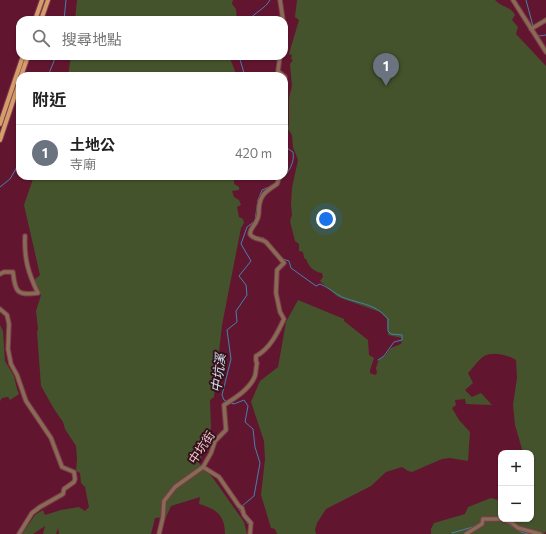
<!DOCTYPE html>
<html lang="zh-TW">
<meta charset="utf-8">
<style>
body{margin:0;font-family:Commissioner,"Noto Sans TC",sans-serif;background:#f6f6f6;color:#222}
.controls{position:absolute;right:12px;bottom:12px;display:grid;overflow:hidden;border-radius:8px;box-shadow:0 1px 3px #0004}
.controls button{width:36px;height:36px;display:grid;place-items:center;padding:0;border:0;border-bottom:1px solid #e0e0e0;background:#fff;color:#222;font:20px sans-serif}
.you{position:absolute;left:326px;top:219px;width:14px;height:14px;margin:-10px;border:3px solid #fff;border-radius:50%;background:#1a73e8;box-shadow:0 0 0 6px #1a73e833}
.badge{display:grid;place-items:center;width:26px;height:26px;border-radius:50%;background:#0f766e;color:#fff;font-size:13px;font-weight:700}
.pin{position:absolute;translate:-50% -33px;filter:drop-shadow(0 1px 2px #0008)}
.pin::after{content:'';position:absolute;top:21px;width:14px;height:12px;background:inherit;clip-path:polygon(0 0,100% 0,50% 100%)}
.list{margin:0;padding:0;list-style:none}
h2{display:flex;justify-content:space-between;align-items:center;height:52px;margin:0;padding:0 16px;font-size:17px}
h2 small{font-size:13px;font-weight:400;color:#767676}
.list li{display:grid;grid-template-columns:26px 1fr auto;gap:12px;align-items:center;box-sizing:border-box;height:56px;padding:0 16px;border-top:1px solid #e0e0e0}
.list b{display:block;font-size:15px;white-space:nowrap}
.list p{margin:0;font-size:13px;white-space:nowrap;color:#767676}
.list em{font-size:13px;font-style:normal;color:#767676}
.icon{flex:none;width:22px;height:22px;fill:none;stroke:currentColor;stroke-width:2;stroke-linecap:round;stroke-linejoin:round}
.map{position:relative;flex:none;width:546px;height:534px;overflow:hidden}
.search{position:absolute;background:#fff;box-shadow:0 1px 3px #0004;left:16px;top:16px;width:272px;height:44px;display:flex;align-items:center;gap:10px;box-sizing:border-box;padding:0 14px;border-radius:12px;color:#767676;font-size:15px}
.panel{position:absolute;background:#fff;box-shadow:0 1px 3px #0004;left:16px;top:72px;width:272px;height:108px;border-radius:12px}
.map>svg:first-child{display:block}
.green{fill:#45532c}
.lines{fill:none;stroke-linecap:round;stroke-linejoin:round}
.stream{stroke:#4780af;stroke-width:1}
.minor-casing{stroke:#80394f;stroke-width:5.5}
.major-casing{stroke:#80394f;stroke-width:6}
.minor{stroke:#866c53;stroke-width:3.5}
.major{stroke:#d39e6a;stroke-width:4}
.labels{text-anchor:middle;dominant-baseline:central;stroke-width:4;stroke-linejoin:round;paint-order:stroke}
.street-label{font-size:12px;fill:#f7c8d1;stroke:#33121b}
.water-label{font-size:13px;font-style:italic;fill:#d3e2f0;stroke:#33121b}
</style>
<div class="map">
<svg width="546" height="534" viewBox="0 0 546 534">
<rect width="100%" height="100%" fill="#62152f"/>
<!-- green -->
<path class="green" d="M77,0H233L232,4L236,9L237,20H75Z
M297,0H495C502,8 511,6 515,15L512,20L518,27L516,34L546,66V531L544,534H431V529L434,523L465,514L468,507L491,498L498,500L501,493V519H531V453H521L522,449L515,425L513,405L517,378L516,360C508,355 493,351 484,356C478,360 473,368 468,373L473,383L465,390L472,397L481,393L492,405L466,404L465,399L455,400L456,405L452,408L459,420L470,432L468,461L450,458L442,459L412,472L408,471L402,467L386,472L371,486L326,509L317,523L315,530L316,534H277L275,529L271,528L261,495L265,459L264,441L251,402L260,381L278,367L286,322L298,300L344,319V321L368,340L369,355L374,358L370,370V373L375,375L377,373L376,368L379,359L385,356L391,348L401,344L402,338L388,335L387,319L380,312L338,297L322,283L320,281L323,277L322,273C314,272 309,267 306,259L304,258L303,252L299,251V244L295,241L290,221L292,215L291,204L292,188L298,160L293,147L292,135L288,129L289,123V98L292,86L290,64L293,60L291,59L292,55L289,54L299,20L295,17Z
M71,56H229L237,76H68Z
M34,176H236L239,178H234V184L239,187V190L232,191L234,197L239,200L241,205L237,207L239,217L243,219L244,223L241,228L222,325L214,397L210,400L211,428L199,463L213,478L244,522L247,534H225C225,515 216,509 199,504L200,497L171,506L166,517L155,518L151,534H59L58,528L56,534H43L45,526L33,534H22L35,515L43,510L45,515L61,510L79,507L85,511L89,507L85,487L81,483L80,473L76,471L77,459L76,446L65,429L63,422L54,409L41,386L37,332L38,329L36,311L41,295L33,281L40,275L24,205Z
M0,325L3,331L5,361L14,376L17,389L19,394L10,400L8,397L2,398L0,401Z"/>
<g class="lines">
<!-- stream -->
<path class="stream" d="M526,0L533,26
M64,20L66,0
M249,20C255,12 265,9 270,0
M537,34L539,36L546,35
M239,56L244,73L247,76
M48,76L56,56
M280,180C289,173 295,162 293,152L284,146
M0,187L10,179L20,162
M251,233L253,236L264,238L265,239
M283,259L289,261L291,268L316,286L320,284C328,287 334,293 342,297C359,304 375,303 388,319V331L391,334L402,335V340L394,342L384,356L378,360
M228,402L224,400L222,395L231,359L227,330L237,322L236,311L247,295L246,285L239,276L251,261L241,244L247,227L255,221L258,200L262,190L271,186
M231,403L234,404L244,400L248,406L245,422L253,429L255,447L260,463L254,496L242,506
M240,508L239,509L242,514
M244,518L249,525
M501,521H504L521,532L529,534
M452,533L473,527L482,522"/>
<defs>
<path id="minor" d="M280,0L283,20
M513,0L546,52
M531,29L546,20
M280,56L278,71L284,76
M284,76L285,77C285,95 286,112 284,131
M0,274L4,272H13C15,292 17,296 38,293C28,273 24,258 25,236
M0,309L7,315L9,324L8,349L11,364L17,375L26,401L51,438L62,467L74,472L75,479L74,482L64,489L63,494L40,507L32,513L19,534
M203,467L219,477L239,506L242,508L244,515L251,523L250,534
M502,519L512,523L518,528L540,534
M159,534L163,517L164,501L175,487L203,467L211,453L215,441L226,430L224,405C235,398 250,389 255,376C256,372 256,367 257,363L256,361V356C270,349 278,332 284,319L280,312L276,293L277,270L284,263L266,242C261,238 253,240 250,234C250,228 255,226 257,220C259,217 259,212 259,208C260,194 267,191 277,184L280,176
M466,534L482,524L483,519H501"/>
<path id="major" d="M35,20L42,0
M41,20L48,0
M21,76L28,56
M0,124L23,56
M0,140L20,80"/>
</defs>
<!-- minor casing -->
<use href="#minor" class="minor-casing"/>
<!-- major casing -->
<use href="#major" class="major-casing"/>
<!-- minor -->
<use href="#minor" class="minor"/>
<!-- major -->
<use href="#major" class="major"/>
</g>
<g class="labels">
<!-- street labels -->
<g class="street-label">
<text transform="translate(201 447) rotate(-56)">中坑街</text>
</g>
<!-- water labels -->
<g class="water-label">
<text transform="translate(218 373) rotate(-83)">中坑溪</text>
</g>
</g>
</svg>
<div class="controls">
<button>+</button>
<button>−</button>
</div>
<div class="you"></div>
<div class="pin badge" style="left:386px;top:86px;background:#6b7280">1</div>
<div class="search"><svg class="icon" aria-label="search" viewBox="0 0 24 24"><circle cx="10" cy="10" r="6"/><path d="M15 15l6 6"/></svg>搜尋地點</div>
<section class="panel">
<h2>附近<small></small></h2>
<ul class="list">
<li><span class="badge" style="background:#6b7280">1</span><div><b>土地公</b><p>寺廟</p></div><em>420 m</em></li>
</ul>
</section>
</div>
